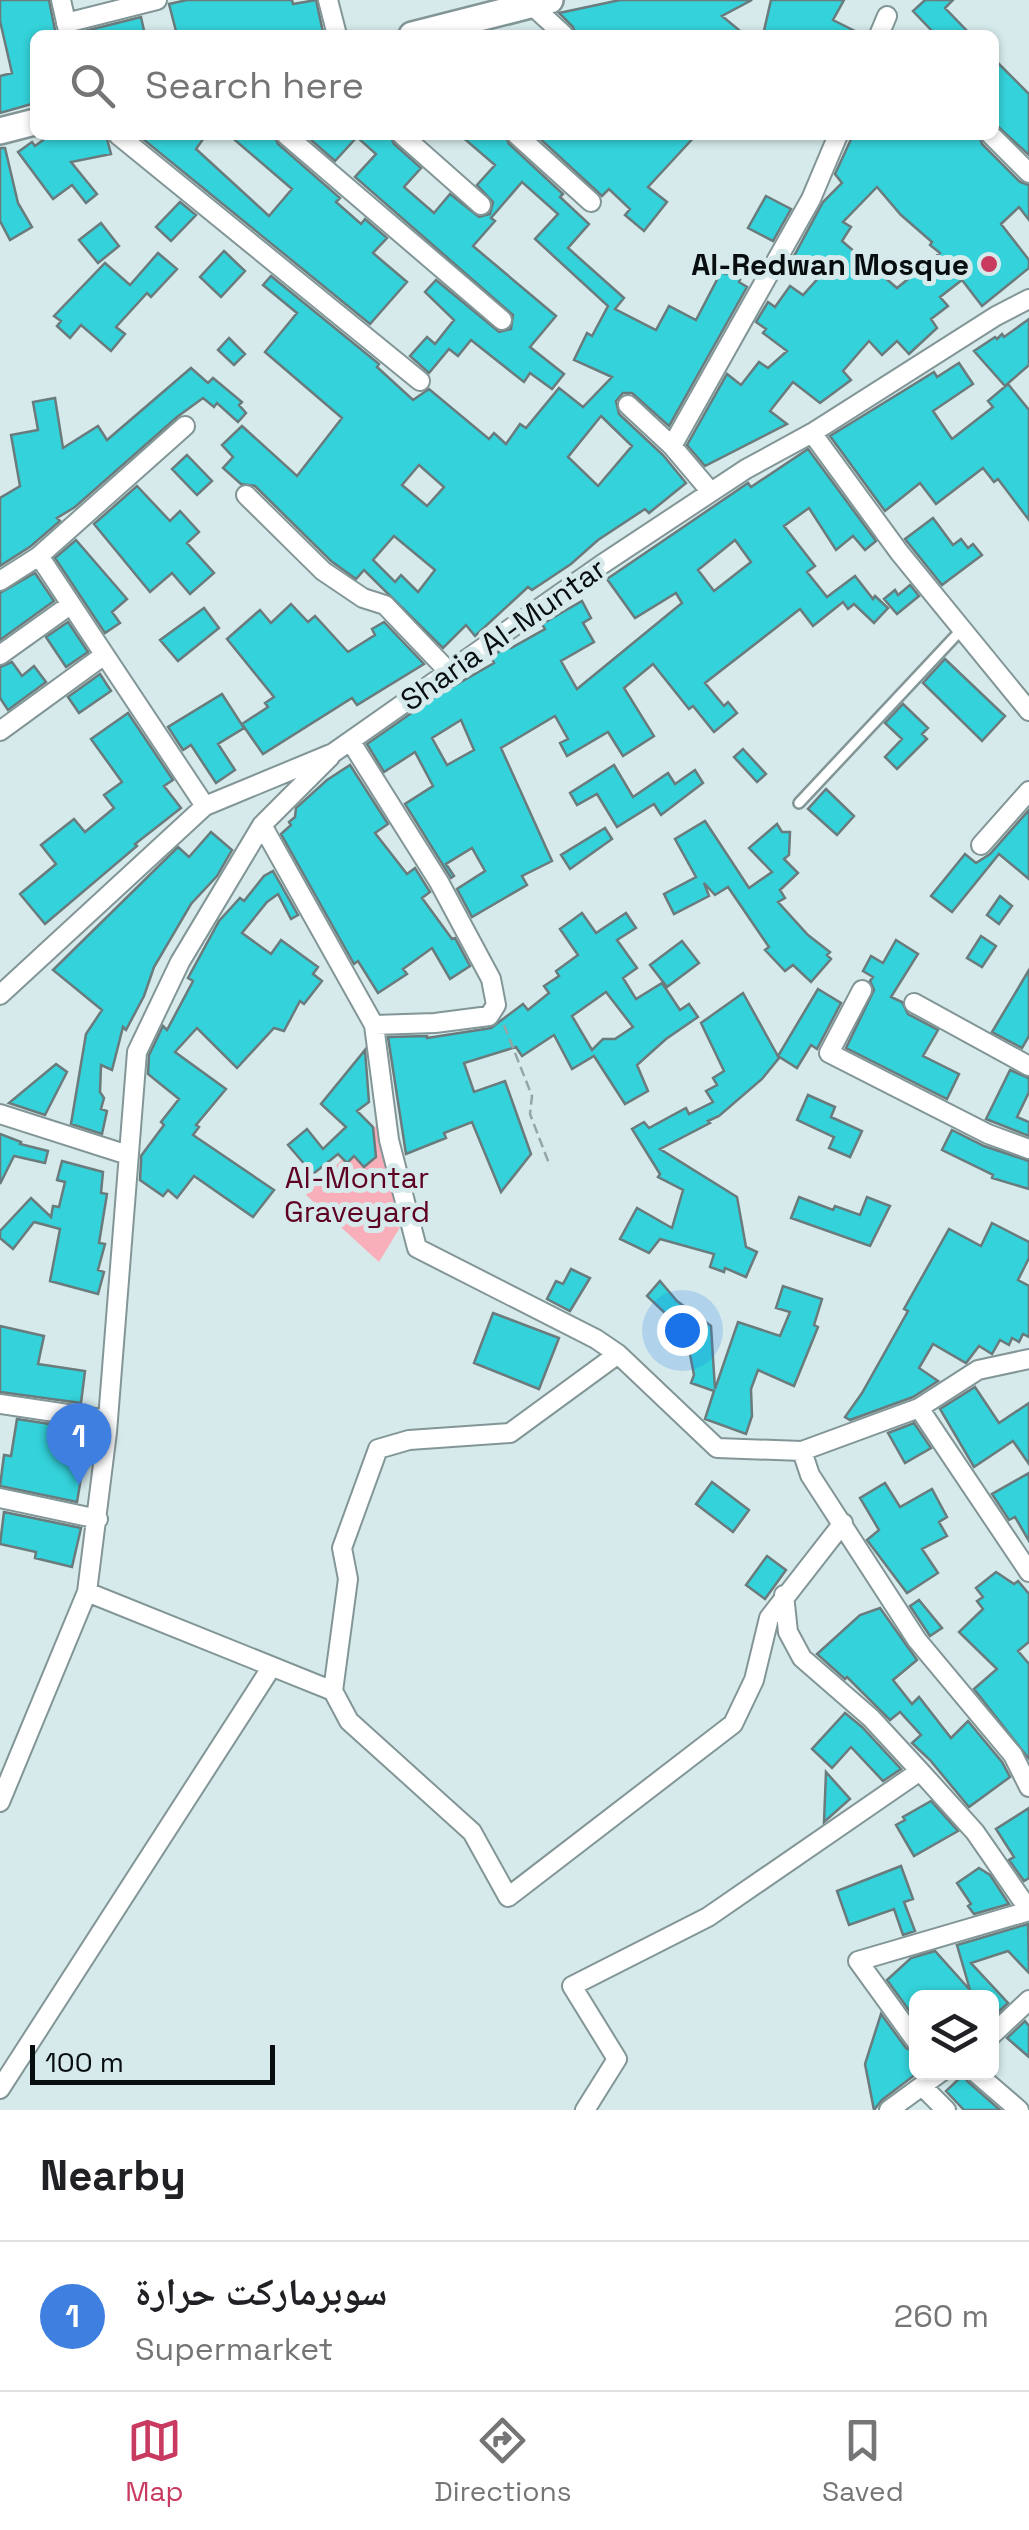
<!DOCTYPE html>
<meta charset="utf-8">
<style>
body{margin:0;font-family:"Space Grotesk","Noto Naskh Arabic",sans-serif;background:#f6f6f6;color:#202124}
.controls{position:absolute;right:30px;bottom:30px;display:grid;overflow:hidden;border-radius:15px;box-shadow:0 2px 8px #0004}
.controls button{width:90px;height:90px;display:grid;place-items:center;padding:0;border:0;border-bottom:2px solid #e0e0e0;background:#fff;color:#202124;font:50px sans-serif}
.scale{position:absolute;left:30px;bottom:25px;width:245px;box-sizing:border-box;padding-left:10px;border:5px solid #080e0f;border-top:0;font-size:28px;line-height:35px;white-space:nowrap;color:#080e0f;-webkit-text-stroke:8px #d6eaeb;paint-order:stroke}
.you{position:absolute;left:682px;top:1330px;width:35px;height:35px;margin:-25px;border:8px solid #fff;border-radius:50%;background:#1a73e8;box-shadow:0 0 0 15px #1a73e833}
.badge{display:grid;place-items:center;width:65px;height:65px;border-radius:50%;background:#c93a60;color:#fff;font-size:32px;font-weight:700}
.pin{position:absolute;translate:-50% -82px;filter:drop-shadow(0 2px 5px #0008)}
.pin::after{content:'';position:absolute;top:52px;width:35px;height:30px;background:inherit;clip-path:polygon(0 0,100% 0,50% 100%)}
.list{margin:0;padding:0;list-style:none}
h2{display:flex;justify-content:space-between;align-items:center;height:130px;margin:0;padding:0 40px;font-size:42px}
h2 small{font-size:32px;font-weight:400;color:#757577}
.list li{display:grid;grid-template-columns:65px 1fr auto;gap:30px;align-items:center;box-sizing:border-box;height:150px;padding:0 40px;border-top:2px solid #e0e0e0}
.list b{display:block;font-size:38px;white-space:nowrap}
.list p{margin:0;font-size:32px;white-space:nowrap;color:#757577}
.list em{font-size:32px;font-style:normal;color:#757577}
.icon{flex:none;width:55px;height:55px;fill:none;stroke:currentColor;stroke-width:2;stroke-linecap:round;stroke-linejoin:round}
.map{position:relative;flex:none;width:1029px;height:2110px;overflow:hidden}
.search{position:absolute;background:#fff;box-shadow:0 2px 8px #0004;left:30px;right:30px;top:30px;height:110px;display:flex;align-items:center;gap:25px;box-sizing:border-box;padding:0 35px;border-radius:15px;color:#757577;font-size:38px}
.sheet{height:280px;background:#fff}
nav{display:flex;justify-content:space-around;align-items:center;box-sizing:border-box;height:140px;border-top:2px solid #e0e0e0;background:#fff;font-size:28px;color:#757577}
nav a{display:grid;justify-items:center;gap:5px}
nav .on{color:#c93a60}
.map>svg:first-child{display:block}
.green{fill:#f9afba}
.building{fill:#34d2da;stroke:#697b7c;stroke-width:2.5;fill-rule:evenodd}
.lines{fill:none;stroke-linecap:round;stroke-linejoin:round}
.service-casing{stroke:#839697;stroke-width:14}
.minor-casing{stroke:#839697;stroke-width:22}
.secondary-casing{stroke:#839697;stroke-width:30}
.path{stroke:#95a4a5;stroke-width:2.5;stroke-dasharray:10 5;stroke-linecap:butt}
.service{stroke:#fff;stroke-width:9}
.minor{stroke:#fff;stroke-width:18}
.secondary{stroke:#fff;stroke-width:25}
.poi-dot{fill:#c93a60;stroke:#d6eaeb;stroke-width:4}
.labels{text-anchor:middle;dominant-baseline:central;stroke-width:10;stroke-linejoin:round;paint-order:stroke}
.poi-label{font-size:30px;font-weight:bold;fill:#080e0f;stroke:#d6eaeb;text-anchor:end}
.street-label{font-size:30px;fill:#080e0f;stroke:#d6eaeb}
.park-label{font-size:30px;fill:#5e0022;stroke:#d6eaeb}
</style>
<div class="map">
<svg width="1029" height="2110" viewBox="0 0 1029 2110">
<rect width="100%" height="100%" fill="#d6eaeb"/>
<!-- green -->
<path class="green" d="M378,1124L402,1224L379,1262L306,1195Z"/>
<!-- building -->
<path class="building" d="M0,0H49L56,35H35V103L0,113V76L12,73L0,21Z
M187,0H292L293,4L316,0L323,32L310,35H177L169,4Z
M620,0H752L722,16L745,35H576L573,27L559,13Z
M771,0H844L833,20L863,35H763Z
M925,0H953L945,8L971,35H936L913,11Z
M141,17L145,35H81V32Z
M994,59L1029,94V155L994,123Z
M50,135H106L111,154L71,162L97,194L86,203L72,185L53,199L18,152L32,142L35,146Z
M138,135H206L196,149L269,216L292,189L229,135H274L278,144L340,198L336,202L361,224L365,219L387,238L373,253L407,282L370,324Z
M313,135H390L394,144L421,168L404,187L434,213L450,194L479,217L490,214L493,202L477,185L495,165L460,135H505L509,144L563,194L560,197L589,224L568,248L624,298L615,309L656,330L669,306L696,320L721,272L726,274L736,254L749,261L739,282L747,287L669,426L632,393H623L616,401L619,414L663,455L686,483L649,513L645,509L598,540L571,564L532,590L528,587L475,636L466,625L443,648L364,570L356,579L331,561L255,486L241,484L223,468L233,457L222,445L242,426L297,476L342,418L265,352L297,313L263,285L271,276L379,364L377,367L413,400L429,389L489,439L494,433L506,444L520,424L526,428L559,388L583,407L612,377L574,360L587,333L592,336L608,306L535,239L558,214L522,182L491,218L495,221L473,246L556,316L530,347L564,374L552,389L530,373L524,382L471,340L458,356L449,349L429,373L410,356L427,337L435,344L454,320L425,292L436,280L499,332L511,329L513,315L355,177L376,154L357,137L335,161L310,139ZM601,416L632,446L598,486L568,457ZM419,465L444,487L427,506L402,485ZM394,536L435,570L418,592L401,575L395,582L373,560Z
M536,135H696L648,187L667,202L644,231L625,215L630,209L609,189L602,196Z
M853,135H979L982,144L1020,182L1029,185V220L1019,207L1001,224L1029,260V268L982,306L962,280L940,297L948,306L931,319L937,328L909,354L897,341L882,355L869,341L843,371L851,380L820,403L793,382L770,411L787,424L705,466L687,445L727,374L741,385L759,362L768,368L787,351L763,333L766,329L756,322L768,302L775,307L790,286L803,295L821,275L794,256L823,202L842,183L835,174ZM877,187L901,215L932,242L930,245L940,253L897,288L842,241L851,227L843,222Z
M0,148H5L18,203L32,227L10,240L0,221Z
M766,196L791,209L773,241L748,228Z
M180,202L196,215L171,241L156,227Z
M101,223L119,246L98,263L79,240Z
M224,251L245,271L221,297L200,277Z
M158,253L177,269L151,297L147,293L116,327L125,334L111,351L81,325L70,338L57,326L61,321L54,316L105,263L130,285Z
M1029,319V365L1005,386L974,351L995,337L997,339L1002,334L1004,337Z
M229,338L245,354L234,365L218,350Z
M959,363L973,384L933,411L952,439L993,407L988,401L1008,384L1029,410V520L998,479L994,482L983,468L936,504L920,483L885,511L830,436L934,372L937,377Z
M191,368L208,383L213,378L242,402L239,405L246,413L238,422L217,403L214,407L203,398L177,417L75,507L57,518L60,521L31,546L0,566V498L20,486L11,435L38,430L33,402L55,398L63,448L98,426L107,440Z
M808,449L876,541L865,550L853,536L836,550L809,508L784,526L815,566L807,572L827,597L855,576L873,599L875,596L888,608L874,623L854,604L848,609L843,602L813,626L800,609L705,683L724,706L728,702L737,713L714,732L693,706L689,709L653,664L624,688L654,736L623,756L608,732L567,756L560,743L568,739L555,716L501,748L552,861L522,876L527,885L472,917L457,889L485,871L472,848L446,864L454,876L451,878L405,804L433,786L415,752L384,772L367,744L433,698L494,663L491,657L509,645L511,648L545,629L542,624L582,601L591,618L583,623L594,642L561,661L577,689L682,603L676,593L635,618L607,579L748,483L751,487ZM735,540L751,562L714,591L698,570ZM461,720L474,750L447,765L432,738Z
M187,455L212,481L197,495L172,469Z
M137,486L170,521L180,511L199,532L187,543L214,573L190,594L172,573L150,592L94,524Z
M933,518L953,545L961,539L968,548L973,544L982,555L942,585L905,539Z
M76,540L127,599L112,612L120,623L105,633L55,558Z
M35,573L54,601L0,640V593Z
M910,585L919,596L897,614L884,599L895,590L898,595Z
M291,604L308,622L315,616L348,652L375,635L372,629L384,622L424,664L357,705L352,698L263,754L242,724L268,707L265,703L274,697L227,639L260,610L271,623Z
M204,608L219,628L178,661L160,640Z
M68,622L88,652L66,667L46,637Z
M945,659L1005,716L982,741L923,683Z
M12,662L22,676L34,666L46,682L8,710L0,698V667Z
M100,674L111,691L79,713L68,697Z
M222,694L244,728L218,744L235,770L216,783L191,745L183,750L168,727Z
M903,704L928,728L922,734L927,739L897,769L885,757L902,739L885,723Z
M128,713L173,780L164,786L181,808L135,844L137,846L45,924L20,894L56,864L41,845L74,819L85,832L114,808L104,795L122,782L91,739Z
M743,749L766,774L757,782L734,757Z
M350,765L388,824L375,833L407,874L415,868L430,892L422,898L452,939L455,938L470,966L450,979L432,948L403,969L407,974L378,993L358,961L354,964L281,834L291,825L289,822L295,817L296,808L327,780Z
M614,765L633,797L668,773L675,784L695,770L703,783L661,815L654,804L617,827L597,794L577,805L570,793Z
M826,789L854,816L837,835L808,809Z
M1029,810V879L999,854L952,912L931,896L965,854L976,863L990,854Z
M705,821L749,888L772,872L749,848L777,824L782,832H790L789,855L784,859L798,873L780,890L785,898L778,902L808,935L830,952L827,955L831,959L811,982L793,965L785,971L765,950L769,947L728,887L715,895L704,883L709,896L674,914L664,894L696,877L675,839Z
M605,828L612,839L570,869L561,855Z
M211,832L232,850L217,876L191,904L154,967L144,996L126,1030L123,1027L112,1070L101,1065L100,1092L104,1098L101,1109L107,1111L102,1134L71,1124L86,1034L102,1010L53,970L178,847L189,857Z
M273,871L298,915L291,919L278,894L267,902L242,933L271,954L281,940L318,967L313,974L322,981L304,1004L300,1001L284,1031L274,1028L237,1068L197,1028L175,1052L226,1089L196,1125L199,1127L193,1135L274,1190L253,1217L194,1176L177,1198L168,1190L163,1196L140,1180L141,1162V1156L164,1125L161,1122L179,1099L148,1074L149,1055L163,1026L167,1030L193,981L188,978L219,921L240,898L244,901L264,876Z
M1000,896L1012,906L999,924L987,915Z
M582,913L596,933L626,913L636,928L617,940L637,968L623,978L636,999L662,983L680,1010L689,1004L698,1017L666,1039L637,1065L648,1091L625,1104L594,1056L572,1069L554,1035L522,1056L516,1047L464,1063L474,1092L505,1081L531,1154L501,1192L472,1122L444,1133L446,1138L406,1154L388,1037L427,1036V1038L491,1028L523,1004L528,1010L549,993L544,986L559,976L556,971L578,955L560,929ZM606,992L633,1027L615,1039H603L592,1050L572,1016Z
M981,936L996,946L982,967L967,958Z
M896,940L918,954L891,997L902,1002L908,1014L938,1030L923,1056L959,1074L947,1099L846,1048L874,990L870,981L873,977L863,971L871,956L883,963Z
M682,941L699,963L667,987L650,965Z
M1029,970V1036L1022,1048L992,1032Z
M818,989L841,1003L817,1049L811,1045L797,1068L778,1056Z
M743,993L779,1058L762,1079L719,1116L708,1121L710,1123L660,1149L737,1197L746,1247L757,1252L746,1277L725,1268L724,1272L710,1267L714,1254L660,1239L649,1253L620,1239L637,1208L672,1228L683,1190L658,1177L660,1174L632,1129L644,1122L649,1128L686,1108L689,1114L713,1102L706,1091L717,1085L713,1078L724,1071L701,1023Z
M365,1050L369,1102L357,1111L373,1127L376,1157L364,1167L354,1156L347,1163L338,1154L313,1174L288,1145L307,1129L323,1149L346,1127L321,1104Z
M56,1064L67,1072L45,1115L9,1103Z
M1010,1070L1029,1078V1092L1017,1117L1029,1122V1136L986,1119Z
M808,1095L835,1107L831,1117L862,1131L850,1157L829,1148L834,1137L797,1120Z
M952,1130L984,1146L1029,1161V1189L992,1178L993,1175L942,1150Z
M0,1134L21,1142L20,1144L48,1151L45,1163L14,1156L0,1184Z
M62,1161L103,1172L101,1193L107,1194L99,1243L105,1244L98,1270L104,1272L98,1294L50,1281L60,1229L34,1222L13,1249L0,1238V1231L31,1198L51,1217L53,1206L59,1207L65,1182L57,1180Z
M799,1197L833,1210L835,1206L860,1215L867,1197L890,1206L870,1246L791,1218Z
M992,1223L1029,1242V1258L1018,1280L1029,1286V1337L1023,1334L1019,1342L1012,1338L1009,1345L1000,1340L992,1354L979,1346L966,1363L933,1344L919,1368L938,1381L913,1397L850,1420L845,1417L862,1393L908,1311L904,1309L949,1229L981,1246Z
M571,1269L590,1278L570,1311L547,1299L556,1281L563,1284Z
M660,1281L677,1301L711,1326L715,1389L738,1322L780,1336L790,1312L776,1308L783,1286L822,1299L814,1325L818,1327L794,1386L758,1370L751,1389L752,1416L746,1434L705,1419L714,1391L691,1383L694,1375L689,1349L660,1326L667,1315L647,1296Z
M493,1313L559,1338L539,1389L474,1363Z
M0,1326L44,1336L38,1364L85,1371L81,1403L0,1392Z
M975,1387L999,1423L1029,1403V1464L1013,1441L974,1467L940,1409Z
M17,1419L89,1430L77,1502L0,1486L4,1455L11,1456Z
M914,1423L931,1448L905,1463L888,1433Z
M1029,1473V1541L1015,1517L1009,1520L992,1494Z
M712,1482L749,1510L733,1532L696,1504Z
M885,1483L900,1507L932,1489L947,1517L939,1522L947,1536L922,1549L938,1573L907,1593L867,1540L879,1530L860,1498Z
M4,1512L81,1528L72,1567L35,1558L36,1552L0,1544Z
M767,1556L786,1570L765,1599L746,1585Z
M996,1572L1014,1584L1018,1581L1029,1594V1642L1018,1651L1029,1664V1759L974,1689L997,1669L959,1632L983,1609L977,1601L983,1597L976,1588Z
M919,1600L942,1628L930,1636L910,1606Z
M880,1608L917,1660L893,1680L912,1704L919,1697L951,1738L968,1721L1002,1762L1010,1777L969,1807L930,1760L912,1743L921,1735L900,1712L890,1720L847,1677L845,1679L817,1654L860,1615Z
M845,1713L862,1727L901,1769L883,1781L851,1747L832,1768L812,1749Z
M826,1772L850,1799L824,1822Z
M931,1801L958,1831L914,1856L896,1825L905,1820L903,1817Z
M1029,1808V1878L1024,1881L1009,1860L1014,1857L996,1829Z
M901,1866L913,1899L904,1902L915,1931L903,1935L894,1909L849,1925L837,1891Z
M979,1868L990,1875L1009,1904L974,1914L968,1906L971,1904L957,1883Z
M1028,1924L1029,1973L1008,1951L971,1963L1008,2003L992,2018V1998H916V2020L887,1980L911,1958L935,1951L970,1990L957,1945Z
M881,2014L906,2048L916,2053V2074L882,2100L874,2110L865,2064Z
M1025,2021L1029,2026V2057L1007,2038Z
M963,2075L967,2081L1000,2110H964L946,2091Z"/>
<g class="lines">
<defs>
<path id="service" d="M799,803L962,629"/>
<path id="minor" d="M61,0L69,35
M328,0L337,35
M526,0L564,35
M66,23L157,0
M879,35L887,16
M118,135L420,381
M286,135L502,320
M402,135L481,205
M517,135L591,202
M991,135L1029,173
M628,405L672,446L711,492
M185,426L39,556L205,806
M812,433L899,552L1029,711
M672,446L811,199L838,135
M246,495L323,571L363,598L385,605L450,673
M0,581L39,556
M0,655L70,605
M0,731L103,656
M351,742L439,882L491,979L496,1005L489,1016L435,1023L374,1025
M262,825L374,1025L389,1140L417,1248L596,1339L618,1354L717,1448L802,1451L919,1408L978,1370L1029,1359
M981,845L1029,791
M862,990L829,1053L988,1134L1029,1149
M0,995L205,806L333,753L601,565L746,469L812,433L996,316L1029,299
M914,1003L1029,1066
M0,1114L128,1155
M0,1404L108,1420
M919,1408L1029,1572
M802,1451L810,1475L917,1640L1013,1755L1029,1787
M0,1498L98,1519
M87,1592L333,1691L349,1721L472,1832L508,1897L733,1724L754,1680L769,1618L843,1523
M784,1595L788,1632L802,1658L871,1718L920,1771L975,1832L1029,1910
M333,1691L348,1579L342,1548L378,1449L409,1440L510,1433L618,1354
M0,1802L87,1592L107,1432L137,1052L180,962L262,825L330,757
M992,2035L1029,2000
M916,2041L858,1961L1029,1911
M975,2072L1019,2110
M922,2086L946,2110
M0,2089L271,1668
M585,2110L617,2059L572,1986L708,1917L920,1771
M889,2110L941,2072"/>
<path id="secondary" d="M412,35L550,0
M0,131L35,122"/>
</defs>
<!-- service casing -->
<use href="#service" class="service-casing"/>
<!-- minor casing -->
<use href="#minor" class="minor-casing"/>
<!-- secondary casing -->
<use href="#secondary" class="secondary-casing"/>
<!-- path -->
<path class="path" d="M504,1025L532,1096L530,1114L550,1166"/>
<!-- service -->
<use href="#service" class="service"/>
<!-- minor -->
<use href="#minor" class="minor"/>
<!-- secondary -->
<use href="#secondary" class="secondary"/>
</g>
<!-- markers -->
<circle class="poi-dot" cx="989" cy="264" r="10"/>
<g class="labels">
<!-- poi labels -->
<g class="poi-label">
<text x="969" y="264">Al-Redwan Mosque</text>
</g>
<!-- street labels -->
<g class="street-label">
<text transform="translate(503 634) rotate(-35)">Sharia Al-Muntar</text>
</g>
<!-- park labels -->
<g class="park-label">
<text x="357" y="1177">Al-Montar<tspan x="357" dy="34">Graveyard</tspan></text>
</g>
</g>
</svg>
<div class="controls">
<button><svg class="icon" aria-label="layers" viewBox="0 0 24 24"><path d="M12 4l9 5-9 5-9-5zM3 14l9 5 9-5"/></svg></button>
</div>
<div class="scale">100 m</div>
<div class="you"></div>
<div class="pin badge" style="left:79px;top:1485px;background:#3f7fe0">1</div>
<div class="search"><svg class="icon" aria-label="search" viewBox="0 0 24 24"><circle cx="10" cy="10" r="6"/><path d="M15 15l6 6"/></svg>Search here</div>
</div>
<section class="sheet">
<h2>Nearby<small></small></h2>
<ul class="list">
<li><span class="badge" style="background:#3f7fe0">1</span><div><b>سوبرماركت حرارة</b><p>Supermarket</p></div><em>260 m</em></li>
</ul>
</section>
<nav>
<a class="on"><svg class="icon" aria-label="map" viewBox="0 0 24 24"><path d="M3 6l6-2 6 2 6-2v14l-6 2-6-2-6 2zM9 4v14M15 6v14"/></svg>Map</a>
<a><svg class="icon" aria-label="directions" viewBox="0 0 24 24"><path d="M12 3l9 9-9 9-9-9zM9 14v-3h6M13 9l2 2-2 2"/></svg>Directions</a>
<a><svg class="icon" aria-label="saved" viewBox="0 0 24 24"><path d="M7 4h10v16l-5-4-5 4z"/></svg>Saved</a>
</nav>
